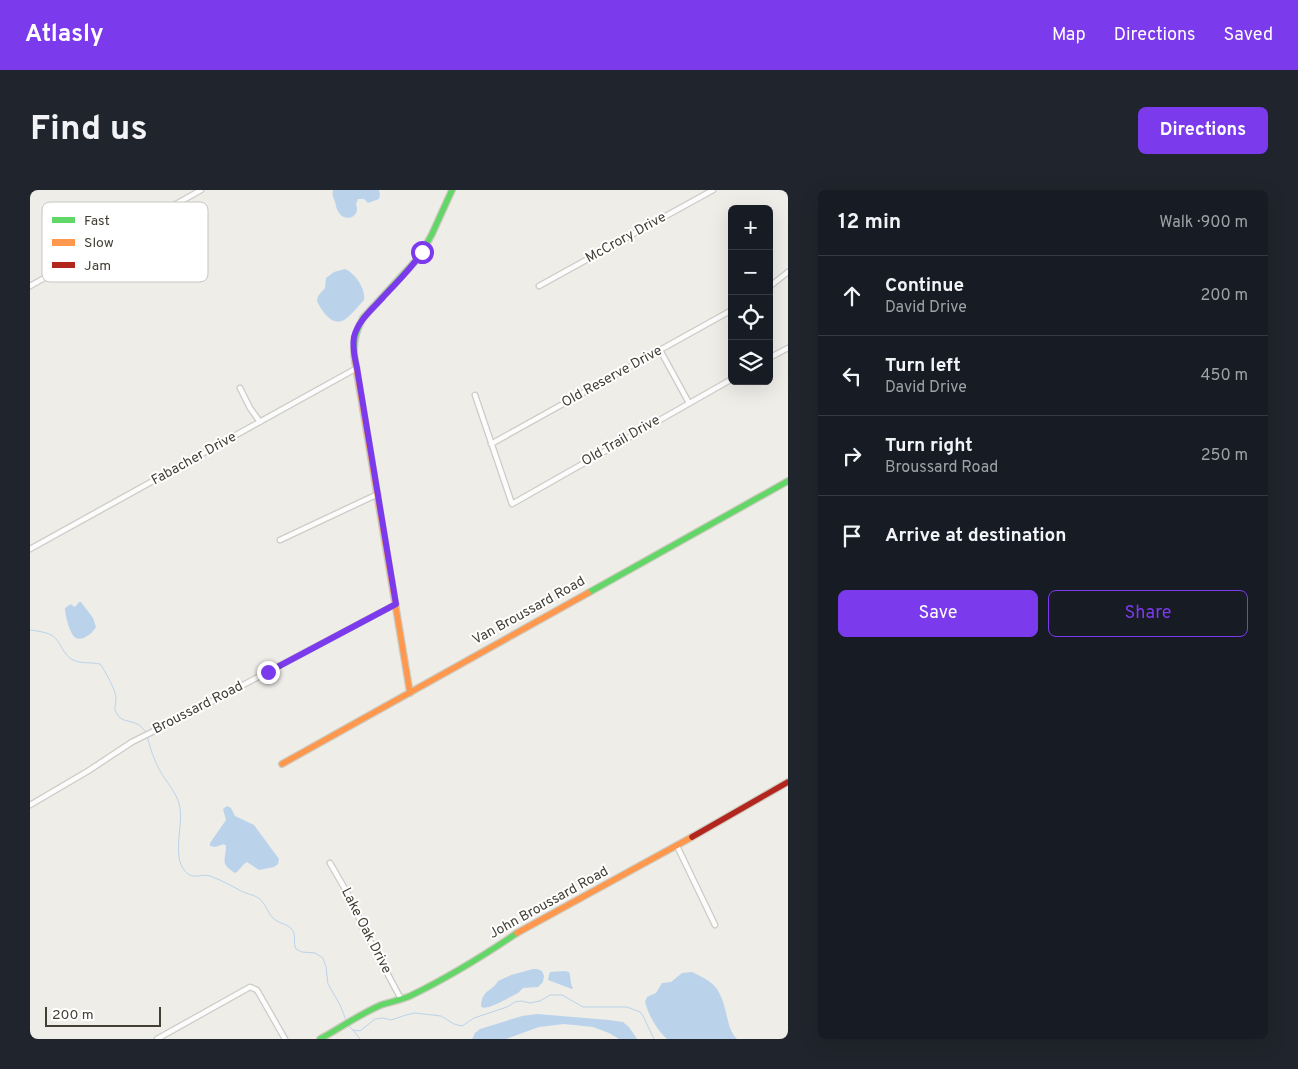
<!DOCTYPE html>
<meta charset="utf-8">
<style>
body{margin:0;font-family:Overpass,sans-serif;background:#20242c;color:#f1f3f6}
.controls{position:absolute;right:15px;top:15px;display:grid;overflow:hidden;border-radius:8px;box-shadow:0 5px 20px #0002}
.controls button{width:45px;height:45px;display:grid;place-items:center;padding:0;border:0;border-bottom:1px solid #363941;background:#171b24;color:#f1f3f6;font:25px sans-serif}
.scale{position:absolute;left:15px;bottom:12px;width:116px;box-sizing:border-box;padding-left:5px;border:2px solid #433f35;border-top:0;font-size:14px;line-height:18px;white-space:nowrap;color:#433f35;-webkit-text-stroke:4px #fff;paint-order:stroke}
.stop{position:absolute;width:15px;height:15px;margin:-11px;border:4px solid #7c3aed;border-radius:50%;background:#fff}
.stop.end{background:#7c3aed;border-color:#fff;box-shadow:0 1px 5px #0008}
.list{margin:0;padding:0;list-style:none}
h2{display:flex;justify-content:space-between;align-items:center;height:65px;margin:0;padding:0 20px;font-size:21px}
h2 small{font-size:16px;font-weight:400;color:#9ea1a6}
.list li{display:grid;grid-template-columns:32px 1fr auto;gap:15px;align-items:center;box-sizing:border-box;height:80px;padding:0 20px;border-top:1px solid #363941}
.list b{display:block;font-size:19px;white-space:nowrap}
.list p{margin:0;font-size:16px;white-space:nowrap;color:#9ea1a6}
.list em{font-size:16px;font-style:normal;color:#9ea1a6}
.actions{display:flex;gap:10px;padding:15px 20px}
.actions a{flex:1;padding:11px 0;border:1px solid #7c3aed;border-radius:8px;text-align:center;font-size:18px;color:#7c3aed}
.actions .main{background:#7c3aed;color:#fff}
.icon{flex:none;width:28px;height:28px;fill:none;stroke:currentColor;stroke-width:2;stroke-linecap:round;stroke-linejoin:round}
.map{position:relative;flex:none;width:758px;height:849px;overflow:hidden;border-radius:8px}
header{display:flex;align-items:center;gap:30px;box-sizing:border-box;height:70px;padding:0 25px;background:#7c3aed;color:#fff}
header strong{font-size:24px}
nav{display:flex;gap:28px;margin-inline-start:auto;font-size:18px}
.intro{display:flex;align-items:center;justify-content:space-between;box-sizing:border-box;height:120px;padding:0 30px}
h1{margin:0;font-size:35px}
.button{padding:12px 22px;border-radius:8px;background:#7c3aed;color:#fff;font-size:18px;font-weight:700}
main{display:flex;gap:30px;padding:0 30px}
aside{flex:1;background:#171b24;border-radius:8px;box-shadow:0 5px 20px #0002}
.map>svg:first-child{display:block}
.water{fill:#bad3eb}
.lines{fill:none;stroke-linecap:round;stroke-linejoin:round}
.stream{stroke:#bad3eb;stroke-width:1}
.street-casing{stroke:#cccbc5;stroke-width:7}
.fast-casing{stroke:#cdcabf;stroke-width:8}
.slow-casing{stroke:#cdcabf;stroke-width:8}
.jam-casing{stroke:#cdcabf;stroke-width:8}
.street{stroke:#fcfcfc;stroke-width:4.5}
.fast{stroke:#63d668;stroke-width:5.5}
.slow{stroke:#ff974d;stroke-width:5.5}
.jam{stroke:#b3261e;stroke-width:5.5}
.route{stroke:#7c3aed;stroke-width:6}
.labels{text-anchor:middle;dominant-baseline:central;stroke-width:4;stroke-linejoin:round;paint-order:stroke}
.street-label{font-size:14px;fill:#433f35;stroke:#fff}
.key{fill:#fff;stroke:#c7c5c2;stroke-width:1}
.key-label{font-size:14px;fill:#433f35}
</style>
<header>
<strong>Atlasly</strong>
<nav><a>Map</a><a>Directions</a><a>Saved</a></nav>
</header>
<div class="intro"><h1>Find us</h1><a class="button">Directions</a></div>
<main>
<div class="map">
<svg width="758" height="849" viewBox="0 0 758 849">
<rect width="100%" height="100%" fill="#eeede8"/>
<!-- water -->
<path class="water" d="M303,0H349L350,4L349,9L338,13L334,9H328L326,14C331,27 316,32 310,24C307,21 306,16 305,12C303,7 302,5 303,0Z
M315,79C325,83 336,99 334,110C328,116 321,126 314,130C302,137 291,120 287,111L288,106L295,98L296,88L304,82Z
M49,412H51L63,428L66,437C63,441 62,443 57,446C54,448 50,450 46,448C40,445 35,425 35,418L41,414L43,416L45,417Z
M197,616L201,618L205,626L224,635L249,669L248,674L244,677L229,680L217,672L214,674L207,682L205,683C189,673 196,670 196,656L194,654L185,657L180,656V653L196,630L193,619Z
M503,779H507L512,781L514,786L513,792L508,797L493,798L488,803L469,813L459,817L453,818L451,816C452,799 462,802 468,791L481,785Z
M535,781L539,782C541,787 540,794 543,798L542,799L518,790L519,785L520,782Z
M662,782C668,785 675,788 680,792C691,800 694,814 697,827C699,835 701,843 707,849H637C626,839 619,826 615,812L617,807L626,803L632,793L641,792L652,783Z
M507,824L579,830L593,832L599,837L607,849H589L579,843L563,837L534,834L509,837L476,849H442L445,843L450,839L492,826Z"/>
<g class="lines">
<!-- stream -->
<path class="stream" d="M0,440C7,441 17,442 23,446C31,452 33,465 43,470C51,474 61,472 70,474C74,479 87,502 86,509C86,515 83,518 87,524C91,532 100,530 107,534C111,536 113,539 116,542
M117,546C120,558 124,570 130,581C137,593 148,604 150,618C153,636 142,667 155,681C164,691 169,683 180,686C191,690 200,695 211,701C217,704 226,705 231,710C236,715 238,724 244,729C250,734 259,734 263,741C266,746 263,753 266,759L272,762L285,763L293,768L296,777L298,794L310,815L316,830
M319,836L323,840L330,841L345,829L353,828L361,830L376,825L385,823L411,826L424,834L432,836L444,828L477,817L485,812L491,811L500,813L510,811L520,805H532L553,817H597L610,822L613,826L624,849
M323,840L330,849"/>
<defs>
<path id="street" d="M0,96L171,0
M509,96L683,0
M739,97L758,82
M630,160L659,213
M739,168L758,158
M210,198L220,218L230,232
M445,205L482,314L702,189
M461,254L702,120
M250,350L348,304
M0,359L327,178
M0,615L58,581L102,552L164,521L366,414
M647,656L685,735
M300,673L322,711L333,738L371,809
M127,849L220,797L227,800L255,849"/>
<path id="fast" d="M325,171C322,155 325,142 333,128L390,66L402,44L422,0
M558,403L758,291
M290,849C310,838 330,824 351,815C360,812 371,810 380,806C417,788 453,766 487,743"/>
<path id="slow" d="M325,171L380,503
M252,574L558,403
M487,743L662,647"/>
<path id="jam" d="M662,647L758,592"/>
</defs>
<!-- street casing -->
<use href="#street" class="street-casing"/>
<!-- fast casing -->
<use href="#fast" class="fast-casing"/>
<!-- slow casing -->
<use href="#slow" class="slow-casing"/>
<!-- jam casing -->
<use href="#jam" class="jam-casing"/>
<!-- street -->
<use href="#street" class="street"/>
<!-- fast -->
<use href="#fast" class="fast"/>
<!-- slow -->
<use href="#slow" class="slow"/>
<!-- jam -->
<use href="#jam" class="jam"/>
</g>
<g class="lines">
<!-- route -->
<path class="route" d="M238,482L366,414L327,178C325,168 322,158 324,147C328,130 343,119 354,106C367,92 382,78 392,62"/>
</g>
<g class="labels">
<!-- street labels -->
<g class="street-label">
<text transform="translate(596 48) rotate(-29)">McCrory Drive</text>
<text transform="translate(582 187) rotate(-29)">Old Reserve Drive</text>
<text transform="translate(591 251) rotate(-30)">Old Trail Drive</text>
<text transform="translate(164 269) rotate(-29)">Fabacher Drive</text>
<text transform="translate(499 421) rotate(-29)">Van Broussard Road</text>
<text transform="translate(168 518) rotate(-27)">Broussard Road</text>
<text transform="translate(519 713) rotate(-29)">John Broussard Road</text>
<text transform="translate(336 741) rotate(63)">Lake Oak Drive</text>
</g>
</g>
<!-- legend -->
<rect x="12" y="12" width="166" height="80" rx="8" class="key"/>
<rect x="22" y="27" width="23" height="6" fill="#63d668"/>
<rect x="22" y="49" width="23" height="7" fill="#ff974d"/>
<rect x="22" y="72" width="23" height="6" fill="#b3261e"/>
<g class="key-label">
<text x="54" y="35">Fast</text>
<text x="54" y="57">Slow</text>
<text x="54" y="80">Jam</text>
</g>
</svg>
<div class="controls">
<button>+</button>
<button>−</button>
<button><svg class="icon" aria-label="locate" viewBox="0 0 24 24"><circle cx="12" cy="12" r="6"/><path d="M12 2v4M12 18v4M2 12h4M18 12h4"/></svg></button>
<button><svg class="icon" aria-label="layers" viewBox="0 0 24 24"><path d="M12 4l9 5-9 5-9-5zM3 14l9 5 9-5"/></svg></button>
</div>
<div class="scale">200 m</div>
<div class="stop" style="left:392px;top:62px"></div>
<div class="stop end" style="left:238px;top:482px"></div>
</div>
<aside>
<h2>12 min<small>Walk · 900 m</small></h2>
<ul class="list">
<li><svg class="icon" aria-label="ahead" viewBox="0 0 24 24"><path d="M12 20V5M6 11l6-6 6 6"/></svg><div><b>Continue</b><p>David Drive</p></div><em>200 m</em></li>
<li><svg class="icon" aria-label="left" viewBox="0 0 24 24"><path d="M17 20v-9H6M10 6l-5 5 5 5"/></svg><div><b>Turn left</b><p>David Drive</p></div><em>450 m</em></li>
<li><svg class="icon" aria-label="right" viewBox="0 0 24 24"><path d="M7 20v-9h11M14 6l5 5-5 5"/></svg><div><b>Turn right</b><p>Broussard Road</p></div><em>250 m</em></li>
<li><svg class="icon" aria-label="arrive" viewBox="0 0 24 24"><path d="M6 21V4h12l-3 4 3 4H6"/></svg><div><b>Arrive at destination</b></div></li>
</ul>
<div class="actions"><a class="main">Save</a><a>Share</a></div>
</aside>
</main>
